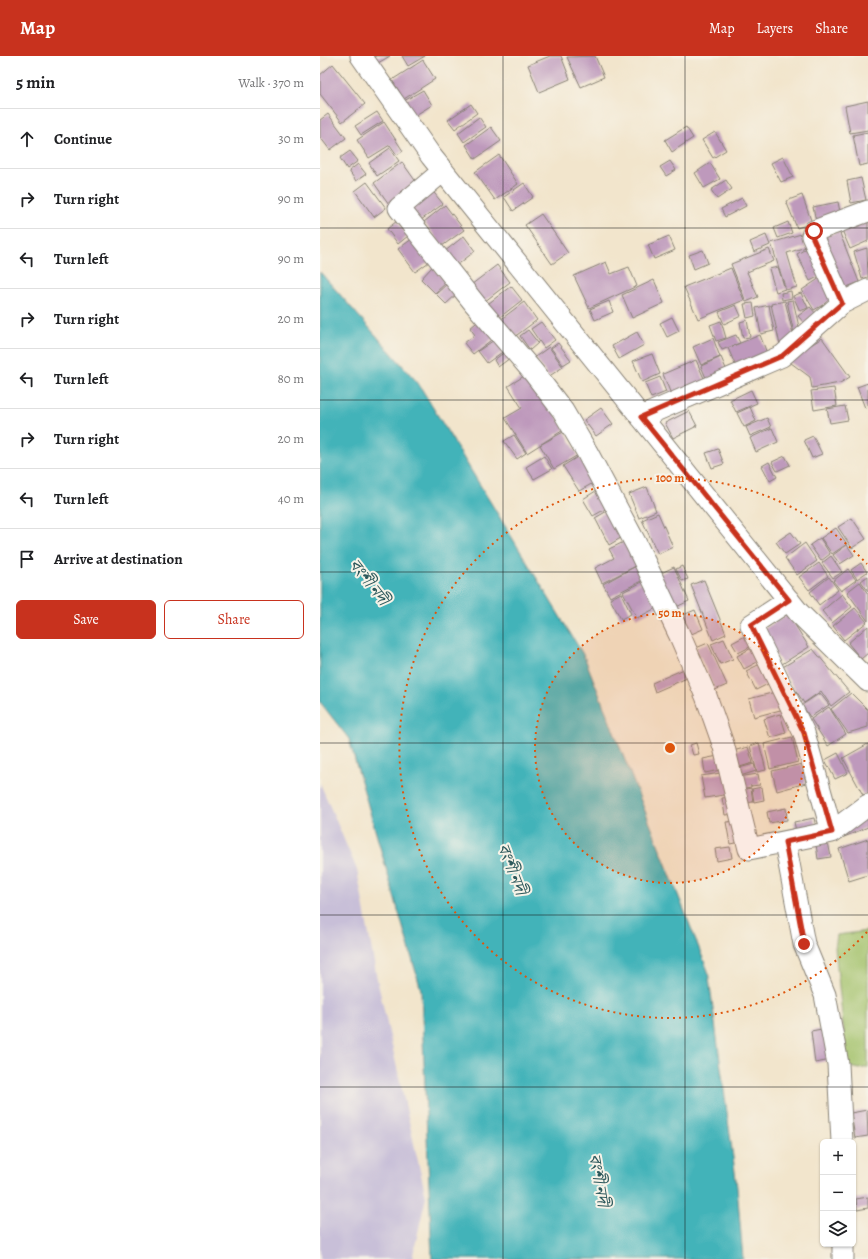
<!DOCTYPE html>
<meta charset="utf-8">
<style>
body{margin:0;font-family:Alegreya,"Noto Serif Bengali",serif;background:#f2f2f2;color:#202124}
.controls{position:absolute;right:12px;bottom:12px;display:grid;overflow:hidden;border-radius:6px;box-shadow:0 1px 3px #0004}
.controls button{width:36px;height:36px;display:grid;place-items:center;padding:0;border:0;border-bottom:1px solid #e0e0e0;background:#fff;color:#202124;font:20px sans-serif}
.stop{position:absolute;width:12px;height:12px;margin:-9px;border:3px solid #c8321e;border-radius:50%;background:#fff}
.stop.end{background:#c8321e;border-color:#fff;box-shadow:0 1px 4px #0008}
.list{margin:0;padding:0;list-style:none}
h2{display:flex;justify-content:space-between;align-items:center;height:52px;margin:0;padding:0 16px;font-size:17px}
h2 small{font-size:13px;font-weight:400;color:#757577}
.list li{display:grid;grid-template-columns:26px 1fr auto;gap:12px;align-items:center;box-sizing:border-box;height:60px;padding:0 16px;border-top:1px solid #e0e0e0}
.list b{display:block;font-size:15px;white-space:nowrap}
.list em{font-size:13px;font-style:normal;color:#757577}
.actions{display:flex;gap:8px;padding:12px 16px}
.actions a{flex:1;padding:9px 0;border:1px solid #c8321e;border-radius:6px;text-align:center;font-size:14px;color:#c8321e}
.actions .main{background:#c8321e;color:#fff}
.icon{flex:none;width:22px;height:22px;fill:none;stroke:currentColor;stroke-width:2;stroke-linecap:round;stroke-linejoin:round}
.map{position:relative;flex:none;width:548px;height:1203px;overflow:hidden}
header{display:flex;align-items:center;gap:24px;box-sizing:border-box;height:56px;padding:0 20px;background:#c8321e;color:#fff}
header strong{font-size:19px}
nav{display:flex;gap:22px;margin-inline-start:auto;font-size:14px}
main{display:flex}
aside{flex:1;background:#fff}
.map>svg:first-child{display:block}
.industrial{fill:#c8bfd8}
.green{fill:#a2c169;stroke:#5f6e42}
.water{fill:#43b3b9;stroke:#30686a}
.building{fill:#be99bc}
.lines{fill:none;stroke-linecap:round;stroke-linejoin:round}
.minor-casing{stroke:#878074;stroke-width:23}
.minor{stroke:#fff;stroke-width:21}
.route{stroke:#c8321e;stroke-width:5}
.grid{fill:none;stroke:#1c1c1c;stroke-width:1;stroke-opacity:0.55}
.ring{fill:none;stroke:#de560d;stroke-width:2;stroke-dasharray:2 4}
.labels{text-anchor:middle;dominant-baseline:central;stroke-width:4;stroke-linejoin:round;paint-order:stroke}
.water-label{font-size:17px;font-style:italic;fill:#2c585b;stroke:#f7f3e8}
.centre{fill:#de560d;stroke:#f7f3e8;stroke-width:2}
.ring-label{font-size:12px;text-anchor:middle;font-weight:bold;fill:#de560d;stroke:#f7f3e8;stroke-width:4;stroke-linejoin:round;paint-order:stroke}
</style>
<header>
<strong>Map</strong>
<nav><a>Map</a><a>Layers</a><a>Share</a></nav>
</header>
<main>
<aside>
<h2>5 min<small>Walk · 370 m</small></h2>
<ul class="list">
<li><svg class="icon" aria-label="ahead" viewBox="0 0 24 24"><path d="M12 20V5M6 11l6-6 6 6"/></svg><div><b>Continue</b></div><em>30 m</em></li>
<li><svg class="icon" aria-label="right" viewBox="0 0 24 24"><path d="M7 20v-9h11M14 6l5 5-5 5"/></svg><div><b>Turn right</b></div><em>90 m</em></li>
<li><svg class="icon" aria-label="left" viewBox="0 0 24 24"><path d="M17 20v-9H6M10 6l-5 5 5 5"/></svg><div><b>Turn left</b></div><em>90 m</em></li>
<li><svg class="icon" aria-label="right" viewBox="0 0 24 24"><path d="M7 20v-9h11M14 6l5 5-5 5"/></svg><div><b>Turn right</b></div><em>20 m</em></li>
<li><svg class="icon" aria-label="left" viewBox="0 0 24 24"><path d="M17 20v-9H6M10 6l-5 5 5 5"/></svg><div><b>Turn left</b></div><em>80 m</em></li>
<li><svg class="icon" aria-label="right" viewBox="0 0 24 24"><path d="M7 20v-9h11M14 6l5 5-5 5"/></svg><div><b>Turn right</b></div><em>20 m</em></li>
<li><svg class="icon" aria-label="left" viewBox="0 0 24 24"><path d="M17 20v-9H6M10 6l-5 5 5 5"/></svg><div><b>Turn left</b></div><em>40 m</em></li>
<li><svg class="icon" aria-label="arrive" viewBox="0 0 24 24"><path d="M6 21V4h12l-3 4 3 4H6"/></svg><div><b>Arrive at destination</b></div></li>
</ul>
<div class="actions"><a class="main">Save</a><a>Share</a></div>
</aside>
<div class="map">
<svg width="548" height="1203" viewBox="0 0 548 1203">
<rect width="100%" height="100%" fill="#f7f3e8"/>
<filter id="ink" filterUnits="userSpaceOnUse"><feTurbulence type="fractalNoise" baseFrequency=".025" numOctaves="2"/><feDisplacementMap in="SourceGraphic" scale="8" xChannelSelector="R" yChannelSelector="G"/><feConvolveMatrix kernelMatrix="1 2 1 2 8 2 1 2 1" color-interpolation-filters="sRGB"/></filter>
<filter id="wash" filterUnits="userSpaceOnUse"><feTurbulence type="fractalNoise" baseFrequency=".012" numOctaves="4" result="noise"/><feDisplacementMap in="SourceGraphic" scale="16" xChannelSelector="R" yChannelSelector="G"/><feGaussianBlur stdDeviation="0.9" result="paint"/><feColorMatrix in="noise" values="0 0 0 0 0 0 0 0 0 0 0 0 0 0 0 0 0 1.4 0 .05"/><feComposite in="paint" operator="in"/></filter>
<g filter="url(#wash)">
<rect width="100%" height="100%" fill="#f2e5cc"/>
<!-- industrial -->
<path class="industrial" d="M0,727L37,814L57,923L106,1141L92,1203H0Z"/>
<!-- green -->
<path class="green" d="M548,875V1011L540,1013L529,1011L527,1007L515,892L517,879Z"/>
<!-- water -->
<path class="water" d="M0,216L98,327L264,600L388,915L417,1131L423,1203H112L101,934L29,683L0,646Z"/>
<g id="blocks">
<!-- building -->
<path class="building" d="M54,0H70L58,7Z
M82,0H105L88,10Z
M230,0H241L250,23L219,36L208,9Z
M275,0L284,21L261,31L247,1Z
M103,4L115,23L84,43L72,24Z
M13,8L45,48L22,66L0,38V19Z
M103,34L112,49L94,60L84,45Z
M548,45V74L530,77L525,50Z
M151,48L157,57L135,73L128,64Z
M57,56L63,65L41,79L35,70Z
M8,58L26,82L10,94L0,81V64Z
M159,61L166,71L144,86L138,77Z
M64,66L83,95L77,99L70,89L49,102L37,84Z
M171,71L181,85L155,103L146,89Z
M366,71L373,82L352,96L345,84Z
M395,76L406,94L393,102L382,84Z
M548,76V108L539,110L533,79Z
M70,92L79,105L57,120L49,107Z
M30,95L38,105L27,113L20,102Z
M179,99L198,128L175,144L155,116Z
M463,101L473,121L461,126L451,107Z
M350,105L356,114L346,120L340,111Z
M82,106L99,130L71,151L54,127Z
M390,107L400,123L384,132L375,117Z
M38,108L46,118L36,125L29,115Z
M541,122L546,144L531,147L527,125Z
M406,124L412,133L397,143L391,134Z
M47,126L66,152L54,161L35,135Z
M204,127L213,141L193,155L184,141Z
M111,133L123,148L97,167L86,151Z
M482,139L492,167L477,172L466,145Z
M422,142L426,150L405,161L401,153Z
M518,146L521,161L496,165L493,151Z
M125,149L144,174L122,190L104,166Z
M221,158L248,197L232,208L205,169Z
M548,161V185L530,193L521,172Z
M77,165L88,180L78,188L67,173Z
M468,166L472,177L458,182L454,172Z
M519,175L539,226L522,233L501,182Z
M481,178L486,191L467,197L477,231L466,234L451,187Z
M446,179L450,189L434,196L430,186Z
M144,180L155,195L135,211L124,196Z
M349,180L355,194L334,203L328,189Z
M92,183L109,206L95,216L78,193Z
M491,190L504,218L490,225L477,198Z
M547,192L548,221L542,223L534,196Z
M449,193L454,205L427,216L438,241L426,246L411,208Z
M383,194L388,207L374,213L369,199Z
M286,206L291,218L309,211L317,230L269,252L254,220Z
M177,209L190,226L160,249L147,232Z
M112,211L127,226L115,237L101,223Z
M458,211L465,233L456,236L449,213Z
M411,212L424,244L378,263L364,231Z
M500,222L513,243L494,254L482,234Z
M334,224L344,247L312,262L302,239Z
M128,227L138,237L126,248L116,238Z
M191,230L202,244L175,265L164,251Z
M471,235L472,242L462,244L461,237Z
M481,237L488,252L480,255L473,240Z
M473,244L481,280L475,282L467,245Z
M289,245L293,256L275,264L270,253Z
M465,245L475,286L460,289L451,248Z
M204,246L217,264L193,282L180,264Z
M433,247L435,260L427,262L424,248Z
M416,249L421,260L404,268L399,256Z
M449,249L454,275L441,278L436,252Z
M490,251L497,259L485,268L478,260Z
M352,261L359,275L347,281L340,267Z
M161,263L175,281L153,298L144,287L155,279L150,272Z
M427,264L430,281L423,282L420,266Z
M401,265L406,282L396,285L390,269Z
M221,266L235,284L224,292L211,273Z
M208,274L218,287L210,294L200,280Z
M317,276L324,289L299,303L292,290Z
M416,279L420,287L402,294L398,286Z
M440,279L448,300L417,313L408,292Z
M177,282L185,294L167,307L158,295Z
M393,282L400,301L381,309L373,291Z
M502,282L530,321L520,327L492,332L490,321L467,304Z
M238,287L251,304L243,309L231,292Z
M229,291L243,311L228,321L215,301Z
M186,295L190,302L178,311L174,304Z
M332,298L340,318L322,326L313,305Z
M401,301L409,320L389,329L381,310Z
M376,304L386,327L352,341L343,318Z
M209,317L245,373L207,397L185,362L202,352L188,330Z
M340,321L346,336L331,342L325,327Z
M548,327V351L545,352L537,331Z
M514,332L517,350L494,354L491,335Z
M431,334L437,347L416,356L410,344Z
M525,350L528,364L510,367L507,353Z
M430,351L436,365L424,371L417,357Z
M281,352L293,368L276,380L264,364Z
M369,355L377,370L353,382L345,367Z
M447,362L451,371L430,380L426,371Z
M452,372L458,386L436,396L430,382Z
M245,375L258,399L234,413L220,389Z
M194,379L206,397L197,403L184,385Z
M493,380L502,398L492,402L484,384Z
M398,393L404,408L392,412L386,397Z
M224,400L232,413L214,423L206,411Z
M259,400L275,426L259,435L243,410Z
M465,400L470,409L457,415L452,406Z
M449,406L457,421L450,425L442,410Z
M327,431L336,455L319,462L309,438Z
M279,433L289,451L273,460L263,443Z
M289,454L304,480L289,489L275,462Z
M338,457L353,491L338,498L322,464Z
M532,462L546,483L532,492L518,471Z
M516,472L527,488L512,498L501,482Z
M471,476L480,488L465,498L456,486Z
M500,482L510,498L501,505L490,489Z
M306,485L318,509L282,527L275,512L294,502L289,493Z
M485,487L497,505L477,519L465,502Z
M527,489L534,499L520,508L513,499Z
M511,500L522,516L513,522L502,507Z
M499,507L508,520L489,534L479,521Z
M541,507L547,516L537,523L531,514Z
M318,509L325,523L290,541L283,528Z
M362,510L368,523L362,525L356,513Z
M354,511L369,545L354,552L339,518Z
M528,513L536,524L521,535L513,525Z
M548,520V535L541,525Z
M509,521L518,534L499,549L490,536Z
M326,524L340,550L317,562L303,536Z
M384,524L406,578L393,584L371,529Z
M540,526L548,538V565L527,536Z
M301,537L311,558L301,563L290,543Z
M522,538L532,551L512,567L502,555Z
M535,552L547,566L524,584L513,570Z
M375,554L383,573L369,579L361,560Z
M468,558L489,591L462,608L441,575Z
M548,570V597L541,603L528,587Z
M429,578L434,589L418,597L412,587Z
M404,583L413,603L400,608L391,588Z
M388,587L407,629L395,634L376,592Z
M435,590L443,603L424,613L417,600Z
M493,593L529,636L511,650L501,635L484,647L461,612Z
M442,607L452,626L436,634L426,615Z
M364,613L367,622L335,636L332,627Z
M459,635L464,653L434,661L429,643Z
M500,637L509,649L490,661L482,649Z
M531,637L548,654V671L528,677L511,653Z
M509,651L526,678L508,690L491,663Z
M460,658L466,677L450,682L444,663Z
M472,681L478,706L450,713L444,688Z
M376,687L379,698L373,699L370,689Z
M439,687L446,714L437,716L430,690Z
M548,688V737L543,739L523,702Z
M428,691L433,707L413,713L409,696Z
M518,697L528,717L515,723L505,704Z
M403,699L406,713L385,717L383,703Z
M434,708L436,715L417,721L415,713Z
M482,708L486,727L457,735L452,715Z
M407,716L410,738L385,742L381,720Z
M438,718L440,729L431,730V729V731L420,733L418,721Z
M442,731L444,744L434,746L432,733Z
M431,732L433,746L423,747L421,734Z
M412,741L415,758L405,759L402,742Z
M466,752L467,764L449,767L447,756Z
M548,752V771L524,781L520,772Z
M494,762L497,776L477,779L474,766Z
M417,765L420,786L410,788L406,766Z
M548,783V819L529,825L519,793Z
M508,786L511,801L498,803L496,788Z
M410,791L412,802L397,805L395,793Z
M507,972L511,1004L495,1007L491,975Z
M547,1054L548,1080L535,1082L531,1057Z
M548,1141V1152L537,1154L536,1143Z"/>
</g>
</g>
<g filter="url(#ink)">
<use href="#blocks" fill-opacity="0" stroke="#878074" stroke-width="1"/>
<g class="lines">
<defs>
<path id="minor" d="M41,0L111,100L479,557L548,625
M123,115L79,152L155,248L214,317L243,355L267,396L316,488L360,580L386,640L404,691L429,793L512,776
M522,247L492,180L494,175L548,155
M321,361L462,300L522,247L548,234
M469,544L431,569L484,677L512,776L548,749
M465,786L484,888L505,939L518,1008L522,1086
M523,1188V1203"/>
</defs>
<!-- minor casing -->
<use href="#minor" class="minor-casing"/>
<!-- minor -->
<use href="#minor" class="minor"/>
</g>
</g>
<g class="lines" filter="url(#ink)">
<!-- route -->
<path class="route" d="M484,888L465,786L512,776L484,677L431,569L469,544L321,361L462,300L522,247L492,180L494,175"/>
</g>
<!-- grid -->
<path class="grid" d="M183,0V1203M365,0V1203M0,172H548M0,344H548M0,516H548M0,687H548M0,859H548M0,1031H548"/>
<!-- distance rings -->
<circle cx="350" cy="692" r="135" fill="#de560d" fill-opacity=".12"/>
<g class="ring">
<circle cx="350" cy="692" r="135"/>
<path d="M547 876A270 270 0 1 1 547 508"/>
</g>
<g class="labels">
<!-- water labels -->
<g class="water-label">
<text transform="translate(49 526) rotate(52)">বংশী নদী</text>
<text transform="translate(192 813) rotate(69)">বংশী নদী</text>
<text transform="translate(279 1124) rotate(80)">বংশী নদী</text>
</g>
</g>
<circle cx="350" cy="692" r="6" class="centre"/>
<g class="ring-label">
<text x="350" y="426">100 m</text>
<text x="350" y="561">50 m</text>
</g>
</svg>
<div class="controls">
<button>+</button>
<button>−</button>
<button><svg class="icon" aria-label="layers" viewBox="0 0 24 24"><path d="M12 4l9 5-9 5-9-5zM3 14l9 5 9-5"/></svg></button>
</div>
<div class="stop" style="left:494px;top:175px"></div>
<div class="stop end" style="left:484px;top:888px"></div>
</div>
</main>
